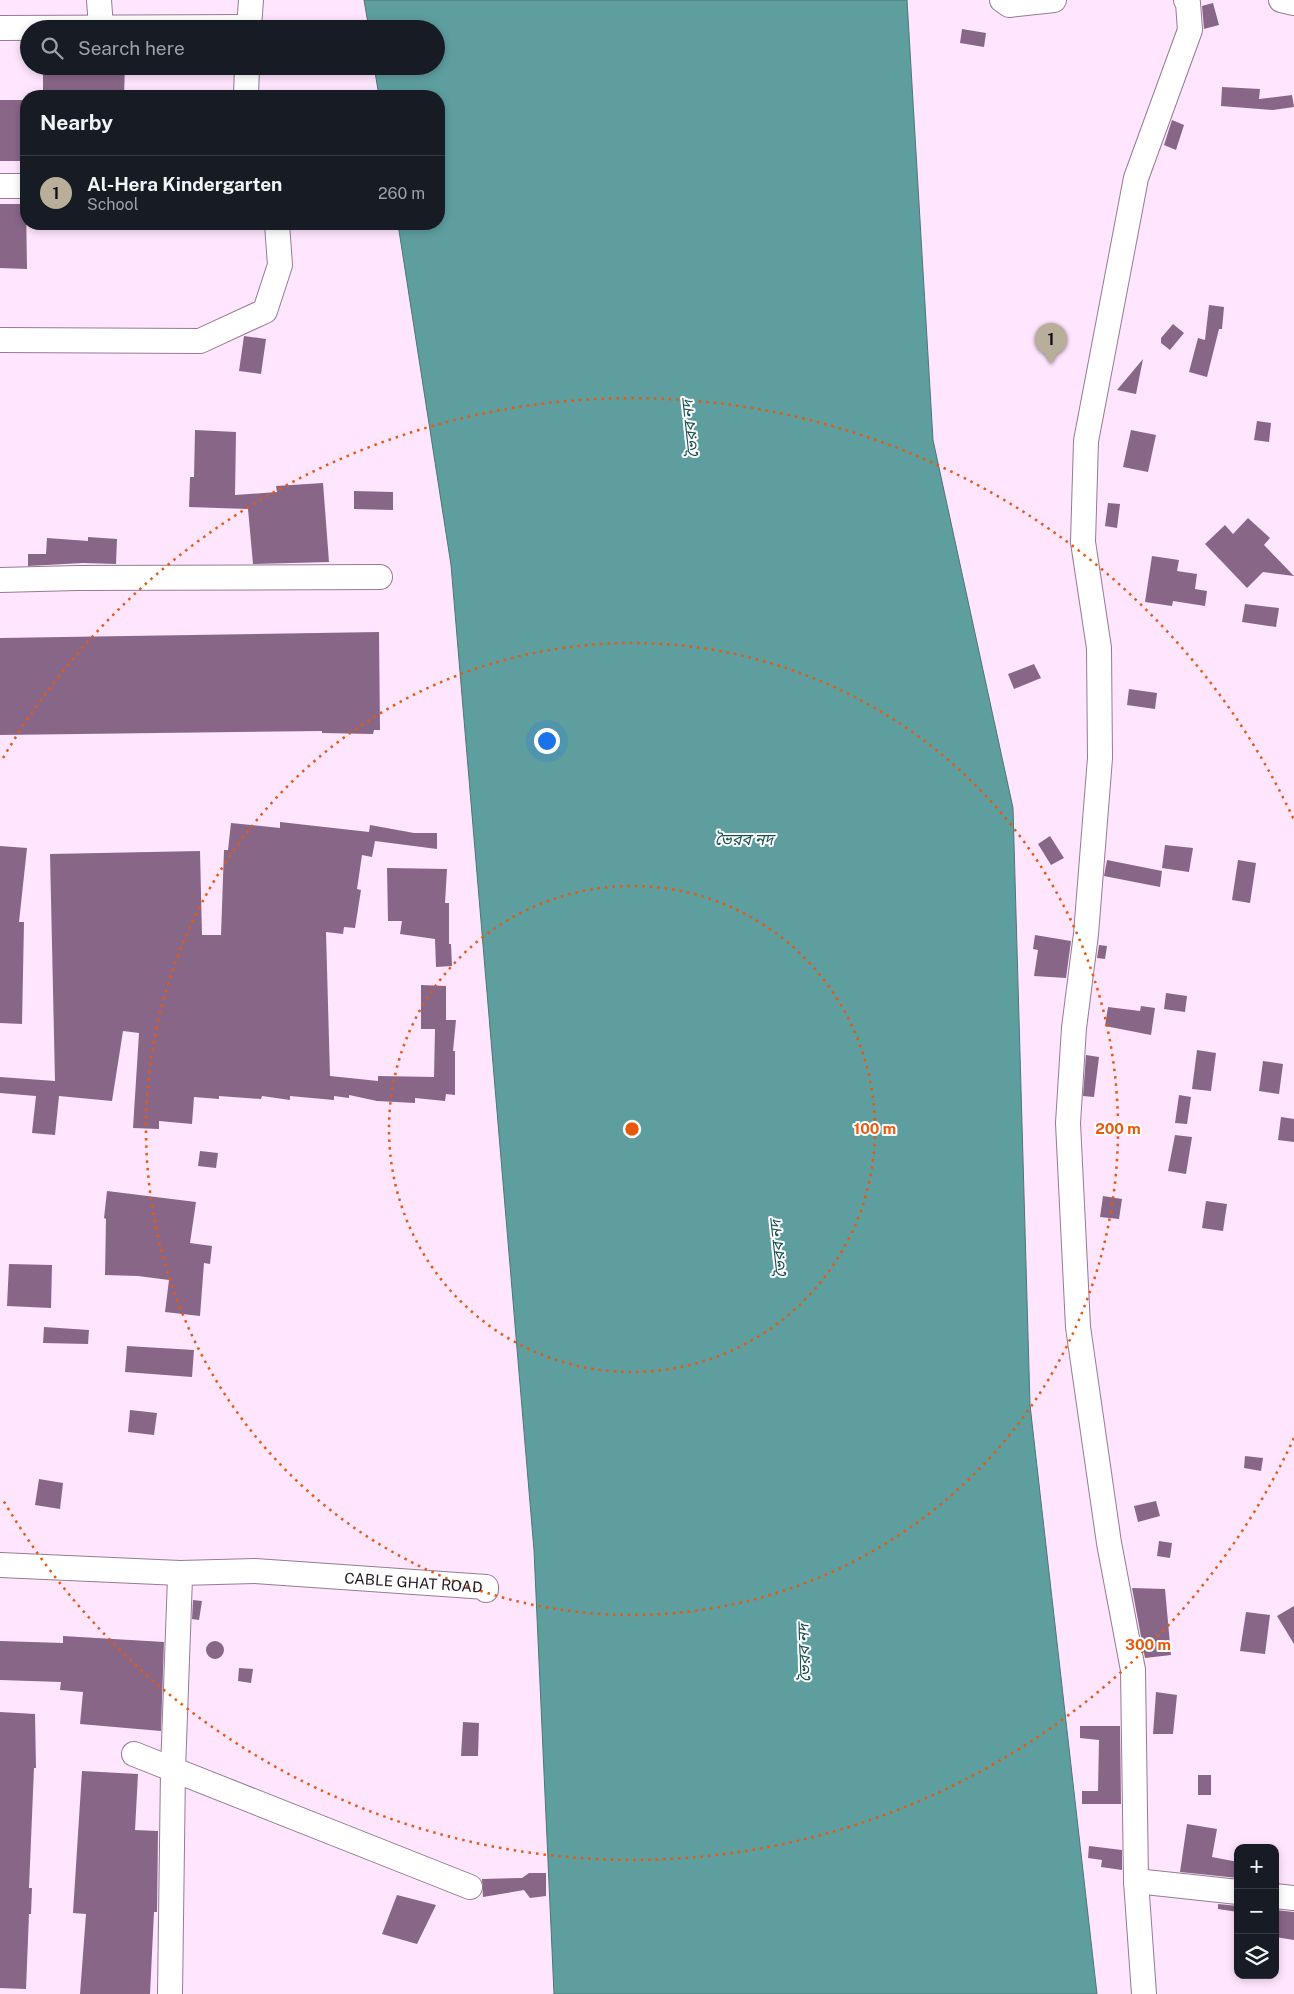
<!DOCTYPE html>
<meta charset="utf-8">
<style>
body{margin:0;font-family:"Public Sans","Noto Sans Bengali",sans-serif;background:#242831;color:#f1f3f6}
.controls{position:absolute;right:15px;bottom:15px;display:grid;overflow:hidden;border-radius:10px;box-shadow:0 2px 8px #0003}
.controls button{width:45px;height:45px;display:grid;place-items:center;padding:0;border:0;border-bottom:1px solid #363941;background:#171b24;color:#f1f3f6;font:25px sans-serif}
.you{position:absolute;left:546px;top:740px;width:18px;height:18px;margin:-12px;border:4px solid #fff;border-radius:50%;background:#1a73e8;box-shadow:0 0 0 8px #1a73e833}
.badge{display:grid;place-items:center;width:32px;height:32px;border-radius:50%;background:#b8ae9a;color:#111;font-size:16px;font-weight:700}
.pin{position:absolute;translate:-50% -41px;filter:drop-shadow(0 1px 2px #0008)}
.pin::after{content:'';position:absolute;top:26px;width:18px;height:15px;background:inherit;clip-path:polygon(0 0,100% 0,50% 100%)}
.list{margin:0;padding:0;list-style:none}
h2{display:flex;justify-content:space-between;align-items:center;height:65px;margin:0;padding:0 20px;font-size:21px}
h2 small{font-size:16px;font-weight:400;color:#9ea1a6}
.list li{display:grid;grid-template-columns:32px 1fr auto;gap:15px;align-items:center;box-sizing:border-box;height:75px;padding:0 20px;border-top:1px solid #363941}
.list b{display:block;font-size:19px;white-space:nowrap}
.list p{margin:0;font-size:16px;white-space:nowrap;color:#9ea1a6}
.list em{font-size:16px;font-style:normal;color:#9ea1a6}
.icon{flex:none;width:28px;height:28px;fill:none;stroke:currentColor;stroke-width:2;stroke-linecap:round;stroke-linejoin:round}
.map{position:relative;flex:none;width:1294px;height:1994px;overflow:hidden}
.search{position:absolute;background:#171b24;box-shadow:0 2px 8px #0003;left:20px;top:20px;width:425px;height:55px;display:flex;align-items:center;gap:12px;box-sizing:border-box;padding:0 18px;border-radius:28px;color:#9ea1a6;font-size:19px}
.panel{position:absolute;background:#171b24;box-shadow:0 2px 8px #0003;left:20px;top:90px;width:425px;height:140px;border-radius:20px}
.map>svg:first-child{display:block}
.water{fill:#5e9e9f;stroke:#4c7679}
.building{fill:#886687}
.lines{fill:none;stroke-linecap:round;stroke-linejoin:round}
.minor-casing{stroke:#937c93;stroke-width:26}
.minor{stroke:#fff;stroke-width:24}
.ring{fill:none;stroke:#e8590c;stroke-width:2.5;stroke-dasharray:2.5 5}
.labels{text-anchor:middle;dominant-baseline:central;stroke-width:4;stroke-linejoin:round;paint-order:stroke}
.street-label{font-size:15px;fill:#211821;stroke:#fff}
.water-label{font-size:16px;font-style:italic;fill:#1a5253;stroke:#fff}
.centre{fill:#e8590c;stroke:#fff;stroke-width:2.5}
.ring-label{font-size:15px;text-anchor:middle;font-weight:bold;fill:#e8590c;stroke:#fff;stroke-width:4;stroke-linejoin:round;paint-order:stroke}
</style>
<div class="map">
<svg width="1294" height="1994" viewBox="0 0 1294 1994">
<rect width="100%" height="100%" fill="#ffe5fe"/>
<!-- water -->
<path class="water" d="M364,0H907L933,440L1013,808L1030,1405L1097,1994H554L534,1550L451,565L398,224H439V96H379L374,66H436V29H369Z"/>
<!-- building -->
<path class="building" d="M1213,3L1219,25L1204,29L1202,6Z
M962,29L986,33L984,47L960,43Z
M43,66H125L124,96H43Z
M1222,87L1260,89L1259,99L1292,95L1294,107L1273,110L1221,106Z
M0,100H26V161H0Z
M1172,120L1184,125L1176,150L1164,145Z
M0,204H26L27,269L0,268Z
M1209,305L1224,307L1222,329H1219L1207,377L1189,372L1198,338L1205,340Z
M1173,324L1184,333L1170,350L1161,343V338Z
M244,336L266,339L261,374L239,371Z
M1143,359L1136,394L1117,390Z
M1257,421L1271,423L1269,442L1254,440Z
M195,430L236,432L235,495L277,492L276,486L323,483L329,562L253,564L248,509L189,507L190,477H194Z
M1131,430L1156,435L1148,472L1123,467Z
M354,491L393,492V510L354,509Z
M1108,503L1120,504L1117,528L1105,526Z
M1248,518L1270,538L1264,545L1294,576L1263,572L1247,588L1205,544L1225,525L1233,534Z
M88,537L117,539L116,564L83,563L28,566V554H46L47,538L88,541Z
M1152,556L1179,560L1177,571L1197,574L1195,589L1207,591L1205,606L1173,601L1172,606L1145,602Z
M1245,604L1279,608L1276,627L1242,622Z
M379,632L380,730H374L373,734L322,733V731L0,735V638Z
M1034,664L1041,678L1014,689L1008,674Z
M1129,689L1157,693L1155,709L1127,705Z
M280,822L369,832L370,825L414,833H437V849L375,841L372,857L362,855L357,889L361,890L355,928L344,927L343,934L326,932L330,1076L378,1081V1076L434,1077L435,1029H421V985L446,986V1020H456L453,1051H455V1095L446,1094L445,1101L415,1098V1103L377,1101L349,1095V1098L334,1096V1100L290,1096V1100L262,1096L261,1099L219,1096V1099L194,1097L192,1124L159,1121V1129L133,1128L139,1033L123,1031L112,1101L59,1096L55,1135L32,1133L36,1096L0,1093V1077L55,1081L50,854L200,851L202,935H221L224,850H228L231,823L280,828Z
M1050,836L1064,858L1051,865L1038,844Z
M1165,845L1193,848L1189,872L1162,868Z
M0,846L27,848L19,922H24L22,1024L0,1023Z
M1107,860L1162,871L1160,887L1104,876Z
M1238,860L1256,863L1250,903L1232,900Z
M387,868L447,869L445,903H449V944H451L452,966L436,967L435,939L400,934L402,921H388Z
M1035,935L1071,941L1066,978L1034,976L1038,950L1033,949Z
M1099,945L1107,946L1105,959L1097,958Z
M1166,993L1187,996L1185,1012L1164,1009Z
M1141,1006L1155,1008L1151,1035L1105,1026L1108,1007L1140,1011Z
M1197,1050L1216,1053L1211,1091L1192,1089Z
M1086,1055L1099,1057L1094,1097L1083,1096Z
M1263,1061L1283,1064L1279,1094L1259,1091Z
M1179,1095L1191,1097L1187,1124L1175,1123Z
M1281,1117L1294,1119V1142L1278,1140Z
M1175,1135L1192,1137L1186,1174L1168,1171Z
M200,1151L218,1153L216,1168L198,1166Z
M107,1191L196,1202L190,1243L212,1246L210,1264L204,1263L200,1316L165,1312L169,1280L138,1276L105,1275L106,1219L104,1218Z
M1103,1196L1122,1199L1119,1219L1100,1217Z
M1206,1201L1227,1204L1223,1231L1202,1228Z
M9,1264L52,1265L51,1308L7,1306Z
M44,1327L89,1330L88,1344L43,1343Z
M127,1346L194,1350L192,1377L125,1372Z
M130,1410L157,1413L154,1435L128,1432Z
M1245,1456L1263,1458L1261,1471L1244,1468Z
M39,1479L63,1483L60,1509L35,1505Z
M1156,1501L1160,1516L1138,1522L1134,1506Z
M1159,1541L1172,1543L1170,1558L1157,1556Z
M1132,1588L1165,1589L1171,1655L1145,1658Z
M193,1600L202,1601L199,1620L192,1619Z
M1294,1606V1644L1277,1616Z
M1246,1612L1270,1615L1265,1654L1240,1651Z
M63,1636L164,1642L161,1731L80,1724L83,1692L60,1690L61,1682L0,1680V1641L63,1643Z
M206 1650a9 9 0 1 1 18 0a9 9 0 1 1-18 0Z
M239,1668L253,1669L251,1683L238,1681Z
M1156,1692L1177,1695L1173,1734H1153Z
M0,1712L35,1714L36,1768H34L29,1888H32L31,1914H29L26,1989L0,1988Z
M463,1722L479,1723L478,1756H461Z
M1080,1726H1120L1121,1804H1082V1791H1098L1099,1740L1080,1738Z
M82,1771L138,1774L135,1830L158,1831L157,1912H154L150,1994H80L86,1914L73,1913Z
M1198,1775H1211V1795H1198Z
M1187,1824L1217,1829L1212,1857L1238,1862V1878L1180,1872Z
M1089,1846L1122,1850V1870L1101,1867L1102,1860L1088,1858Z
M529,1873H546V1896L530,1898L524,1890L483,1897L482,1879L522,1878Z
M397,1895L436,1905L417,1944L382,1934Z
M1218,1904L1238,1906V1912L1218,1909Z
M1275,1910L1294,1912V1940L1275,1937Z"/>
<g class="lines">
<defs>
<g id="minor">
<path d="M99,0L101,27"/>
<path d="M1002,0L1009,5L1054,0"/>
<path d="M1281,0L1294,3"/>
<path d="M249,27L251,0"/>
<path d="M0,28L249,27V29"/>
<path d="M246,96L247,66"/>
<path d="M0,186H26"/>
<path d="M0,340L200,341L265,311L280,265L277,224"/>
<path d="M0,580L77,578L380,577"/>
<path id="s1" d="M0,1565L180,1573L255,1571L486,1587V1590"/>
<path d="M134,1754L470,1887"/>
<path d="M1136,1881L1238,1892"/>
<path d="M1275,1896L1294,1898"/>
<path d="M170,1994L173,1770L180,1577"/>
<path d="M1144,1994L1136,1881L1133,1670L1109,1543L1078,1327L1068,1123L1074,1028L1086,934L1100,758L1099,648L1083,542L1086,441L1136,178L1190,30L1188,3L1186,0"/>
</g>
</defs>
<!-- minor casing -->
<use href="#minor" class="minor-casing"/>
<!-- minor -->
<use href="#minor" class="minor"/>
</g>
<!-- distance rings -->
<g class="ring">
<circle cx="632" cy="1129" r="243"/>
<circle cx="632" cy="1129" r="486"/>
<path d="M1294 1438A730 730 0 0 1 3 1500M3 758A730 730 0 0 1 1294 820"/>
</g>
<g class="labels">
<!-- street labels -->
<g class="street-label">
<text stroke="none"><textPath href="#s1" startOffset="414">CABLE GHAT ROAD</textPath></text>
</g>
<!-- water labels -->
<g class="water-label">
<text transform="translate(690 429) rotate(-96)">ভৈরব নদ</text>
<text x="744" y="839">ভৈরব নদ</text>
<text transform="translate(778 1249) rotate(-96)">ভৈরব নদ</text>
<text transform="translate(804 1653) rotate(-92)">ভৈরব নদ</text>
</g>
</g>
<circle cx="632" cy="1129" r="8" class="centre"/>
<g class="ring-label">
<text x="875" y="1134">100 m</text>
<text x="1118" y="1134">200 m</text>
<text x="1148" y="1650">300 m</text>
</g>
</svg>
<div class="controls">
<button>+</button>
<button>−</button>
<button><svg class="icon" aria-label="layers" viewBox="0 0 24 24"><path d="M12 4l9 5-9 5-9-5zM3 14l9 5 9-5"/></svg></button>
</div>
<div class="you"></div>
<div class="pin badge" style="left:1051px;top:364px">1</div>
<div class="search"><svg class="icon" aria-label="search" viewBox="0 0 24 24"><circle cx="10" cy="10" r="6"/><path d="M15 15l6 6"/></svg>Search here</div>
<section class="panel">
<h2>Nearby<small></small></h2>
<ul class="list">
<li><span class="badge">1</span><div><b>Al-Hera Kindergarten</b><p>School</p></div><em>260 m</em></li>
</ul>
</section>
</div>
